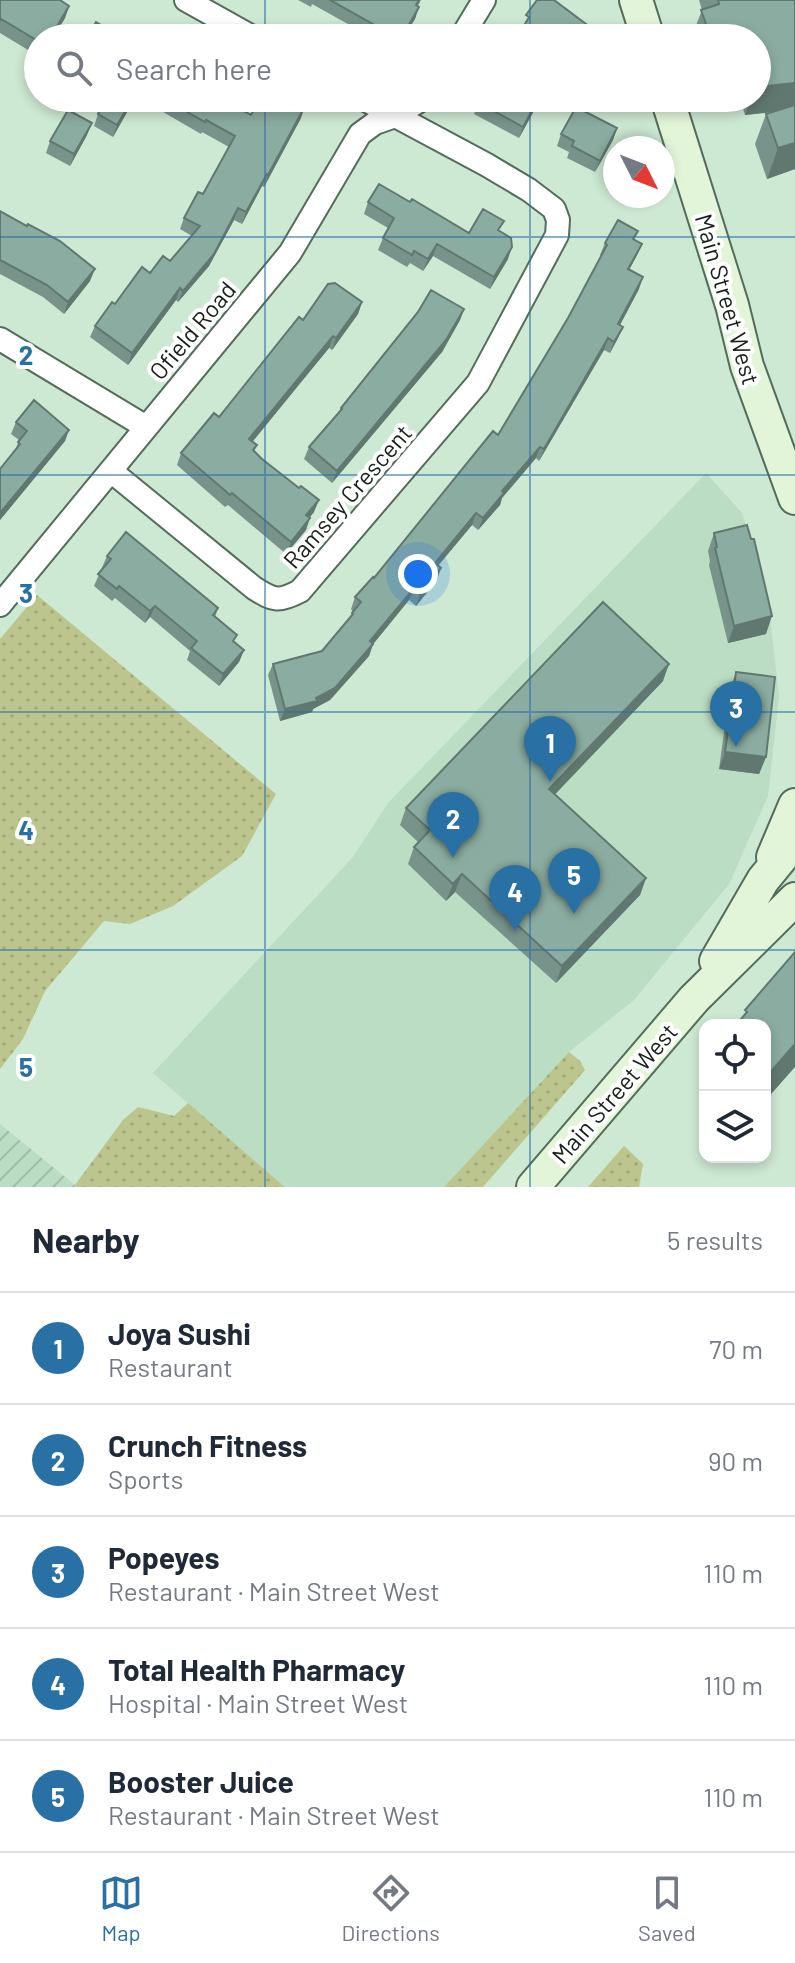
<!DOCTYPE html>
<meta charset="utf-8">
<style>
body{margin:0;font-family:Barlow,sans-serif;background:#f6f6f7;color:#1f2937}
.controls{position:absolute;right:24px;bottom:24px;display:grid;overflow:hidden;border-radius:16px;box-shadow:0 4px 12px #0003}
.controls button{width:72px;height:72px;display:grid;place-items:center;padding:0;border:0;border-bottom:2px solid #e0e1e3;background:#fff;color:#1f2937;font:40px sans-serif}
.compass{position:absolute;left:603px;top:136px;width:72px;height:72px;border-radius:50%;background:#fff;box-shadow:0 4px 12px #0003;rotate:132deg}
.you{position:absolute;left:418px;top:574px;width:28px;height:28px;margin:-20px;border:6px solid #fff;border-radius:50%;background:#1a73e8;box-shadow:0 0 0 12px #1a73e833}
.badge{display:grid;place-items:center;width:52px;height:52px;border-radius:50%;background:#2970a4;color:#fff;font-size:26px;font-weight:700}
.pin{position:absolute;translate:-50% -66px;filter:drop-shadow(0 2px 4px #0008)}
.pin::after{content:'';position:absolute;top:42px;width:28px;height:24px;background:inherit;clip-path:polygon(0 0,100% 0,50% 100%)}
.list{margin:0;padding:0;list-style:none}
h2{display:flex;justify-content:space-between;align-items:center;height:104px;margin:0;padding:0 32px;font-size:34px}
h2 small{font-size:26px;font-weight:400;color:#747a83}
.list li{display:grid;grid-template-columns:52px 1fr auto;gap:24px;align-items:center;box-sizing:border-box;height:112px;padding:0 32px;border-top:2px solid #e0e1e3}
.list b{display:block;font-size:30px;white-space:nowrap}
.list p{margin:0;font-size:26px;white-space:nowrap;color:#747a83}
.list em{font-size:26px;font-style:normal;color:#747a83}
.icon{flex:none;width:44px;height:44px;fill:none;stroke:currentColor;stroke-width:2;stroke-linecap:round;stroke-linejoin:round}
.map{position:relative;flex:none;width:795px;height:1187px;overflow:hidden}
.search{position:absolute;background:#fff;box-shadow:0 4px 12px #0003;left:24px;right:24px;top:24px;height:88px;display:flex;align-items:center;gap:20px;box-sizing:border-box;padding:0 28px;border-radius:44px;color:#747a83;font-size:30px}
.sheet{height:664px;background:#fff}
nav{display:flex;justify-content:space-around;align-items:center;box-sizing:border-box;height:112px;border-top:2px solid #e0e1e3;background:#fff;font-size:22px;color:#747a83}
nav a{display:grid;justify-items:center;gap:4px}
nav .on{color:#2970a4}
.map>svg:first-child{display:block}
.built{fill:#bbddc3}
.industrial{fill:url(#industrial-furrows)}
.grass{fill:url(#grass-dots)}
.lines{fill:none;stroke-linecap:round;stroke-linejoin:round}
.street-casing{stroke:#546c5b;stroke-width:26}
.secondary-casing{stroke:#546c5b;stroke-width:36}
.street{stroke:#fff;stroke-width:22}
.secondary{stroke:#e3f5d9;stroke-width:32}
.wall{fill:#78948a}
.shaded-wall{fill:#617870}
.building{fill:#8baca0;stroke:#617870;stroke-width:2}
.grid{fill:none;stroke:#2970a4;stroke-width:2;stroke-opacity:0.55}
.labels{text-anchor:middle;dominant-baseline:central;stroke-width:8;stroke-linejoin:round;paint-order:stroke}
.street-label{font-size:24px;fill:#17211a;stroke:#fff}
.grid-label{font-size:26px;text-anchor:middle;font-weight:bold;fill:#2970a4;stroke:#fff;stroke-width:8;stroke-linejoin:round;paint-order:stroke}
</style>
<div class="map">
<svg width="795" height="1187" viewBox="0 0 795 1187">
<defs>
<pattern id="industrial-furrows" width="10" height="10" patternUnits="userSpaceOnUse" patternTransform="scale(2)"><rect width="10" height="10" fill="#bbddc3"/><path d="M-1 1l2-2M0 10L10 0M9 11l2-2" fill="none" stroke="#a0bda7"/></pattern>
<pattern id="grass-dots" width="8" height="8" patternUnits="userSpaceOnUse" patternTransform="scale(2)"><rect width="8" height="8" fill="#bcc58d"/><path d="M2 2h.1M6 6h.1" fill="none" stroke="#a1a979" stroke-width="1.8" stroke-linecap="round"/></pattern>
</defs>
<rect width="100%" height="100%" fill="#cde8d3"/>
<!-- built -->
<path class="built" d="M706,473L742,513L767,589L779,697L768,796L729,884L634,1000L569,1052L444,1187H285L153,1073L353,857L388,803Z"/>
<!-- industrial -->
<path class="industrial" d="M0,1124L75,1185L77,1187H0Z"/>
<!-- grass -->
<path class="grass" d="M37,595L276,794L242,856L173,906L130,924L104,921L45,991L23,1039L0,1069V639Z
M569,1052L580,1061L585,1070L483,1187H444Z
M188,1103L285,1187H77L75,1185L123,1120L138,1107L174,1116Z
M624,1146L643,1164L639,1187H588Z"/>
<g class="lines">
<defs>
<path id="street" d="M186,0L254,38
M461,38L484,0
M0,339L146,427
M111,471L254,588C274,601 279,602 300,591L478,383L557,235L558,220L554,209L529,190L487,165L362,98
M0,605L290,253L360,134L375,123L395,116L424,98"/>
<path id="secondary" d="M636,0L648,38
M667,98L732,305L747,366L795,498
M773,857L795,805
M716,961L763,880L795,841
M533,1187L694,999L795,899"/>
</defs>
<!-- street casing -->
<use href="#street" class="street-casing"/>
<!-- secondary casing -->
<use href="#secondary" class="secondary-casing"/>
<!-- street -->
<use href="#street" class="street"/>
<!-- secondary -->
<use href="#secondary" class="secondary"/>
</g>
<!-- wall -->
<path class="wall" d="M0,0L69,6L65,18L53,38H38V56L0,33Z
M298,0H421L418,6L415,19L403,38H373L312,4L311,7Z
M699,0H795V169L767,179L755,144L766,114L771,112L745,115L740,98H757V38H691L702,10Z
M105,98H135L113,137L94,126L98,114L107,99Z
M139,98H222L251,115L301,118L264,187L262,186L242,224L234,220L209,266L178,302L176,300L128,365L90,337L95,326L115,304L150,273L170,261L192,236L180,229L184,218L203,194L229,147L202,132L201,134Z
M541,98L519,138L474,114L478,102Z
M617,128L613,140L595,172L567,158L569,152L557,146L561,134Z
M87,135L70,166L46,153L50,141Z
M368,202H410L469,233L500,231L508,259L490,289L433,256L423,271L410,263L407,267L378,250L383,238L388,228L364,214Z
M0,211L90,281L64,314L43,297L0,274Z
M638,231L634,240L642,244L637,255L629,270L639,289L620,325L623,327L618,338L610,353L604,350L539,461L536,458L502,498L500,505L478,530L472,525L438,566L437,580L416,606L409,600L373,644L369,656L330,700L313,709L312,712L280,721L268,675L273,664L322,651L350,618L353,612L351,609L355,597L374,578L498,435L568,318L602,256L600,255L605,243Z
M362,302L358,314L332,350L329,348L252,441L257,445L254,452L314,512L309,518L306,530L286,554L228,505L225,507L177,465L181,453L219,417L303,320Z
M464,309L460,320L442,352L332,483L304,459L309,447L339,412L341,408Z
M16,422L65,441L0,520V469L15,451L19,440L11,434Z
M714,533L766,634L728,643L709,565L710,561L708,551Z
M107,556L218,608L215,617L235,643L244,650L239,662L219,686L187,660L190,651L150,617L145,623L115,598L112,601L94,586Z
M736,672L766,757L759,774L719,769L730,689Z
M663,681L555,794L646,878L640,895L556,983L455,892L446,901L408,864L414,847L418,842L400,825L406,808Z"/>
<!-- shaded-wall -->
<path class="shaded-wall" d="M69,6L65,18L53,38H50Z
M419,7L415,19L403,38L407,28Z
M795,83V110L745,115L751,98H757V87Z
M133,98H135L113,137L117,125Z
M539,98H541L519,138L523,127Z
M305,106L301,118L264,187L268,175Z
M92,123L87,135L70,166L74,154Z
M617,128L613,140L595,172L600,161Z
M795,143V169L767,179L778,148Z
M267,174L262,186L242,224L246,212Z
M238,208L234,220L209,266L178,302L183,291Z
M437,244L433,256L423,271L428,259Z
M642,244L637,255L623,281L628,269Z
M512,247L508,259L490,289L494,277Z
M95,269L90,281L64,314L68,302Z
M643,277L639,289L614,336L618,324Z
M180,288L176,300L128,365L132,353Z
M362,302L358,314L332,350L336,338Z
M464,309L460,320L442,352L332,483L337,471Z
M623,327L618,338L610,353L614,342Z
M333,336L329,348L245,451L249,439Z
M608,338L604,350L539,461L544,449Z
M69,430L65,441L0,520V513Z
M540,447L536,458L502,498L500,505L478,530L483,518L502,491Z
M319,500L314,512L302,527L306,515Z
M476,513L472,525L430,575L435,563Z
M310,518L306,530L286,554L291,542Z
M441,568L437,580L416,606L420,594Z
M414,588L409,600L370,648L373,644L369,656L330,700L313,709L312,712L280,721L285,709L316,698L370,641Z
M155,606L150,617L145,623L150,611Z
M772,616L766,634L728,643L734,626Z
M244,650L239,662L219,686L223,674Z
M669,664L663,681L543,807L549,789Z
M725,752L766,757L759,774L719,769Z
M462,874L455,892L446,901L453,884Z
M646,878L640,895L556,983L562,966Z
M795,1044V1067L765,1101V1082L767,1076Z"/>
<!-- building -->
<path class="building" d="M0,0H60L69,6L50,38H38V41L1,19L0,21Z
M330,0H419L416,5L419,7L407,28L404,26L398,38Z
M537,0H554L590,27L582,38H517L529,17L526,15Z
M718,0H795V83L757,87V38H740L738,35L728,38H711L701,10L719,4Z
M96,22L112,31L115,26L134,38H87Z
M107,98H133L117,125L98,114Z
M163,98H220L251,115L260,98H290L305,106L268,175L267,174L246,212L238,208L214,254L183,291L180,288L132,353L95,326L112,302L115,304L142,267L150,273L163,256L170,261L200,226L184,218L198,192L203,194L235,136L206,120L205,122Z
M480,98H539L523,127L478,102Z
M795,105V143L778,148L766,114Z
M576,107L617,128L600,161L572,146L574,141L561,134Z
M68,110L92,123L74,154L50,141Z
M379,184L410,202L412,199L469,233L483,209L504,221L498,230L511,238L512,247L494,277L437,244L428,259L414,251L412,255L383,238L394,218L368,202Z
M0,211L27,226L28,224L60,241L95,269L68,302L47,285L0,260Z
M618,220L638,231L633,239L642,244L628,269L643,277L618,324L623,327L614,342L608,338L544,449L540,447L502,491L504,493L483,518L476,513L435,563L441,568L420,594L414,588L370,641L373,644L335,688L316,698L317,701L285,709L273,664L322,651L353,614L352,613L361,602L355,597L373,577L374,578L493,431L498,435L568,318L607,245L605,243Z
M335,283L362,302L336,338L333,336L249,439L257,445L253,450L262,459L299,488L301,486L319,500L306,515L310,518L291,542L232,493L230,495L181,453L214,413L219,417L299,317L303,320L328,284Z
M431,290L464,309L446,340L337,471L309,447L342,409L341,408L418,312Z
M34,400L69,430L0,513V469L20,444L18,442L27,431L16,422Z
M747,525L751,539H754L772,616L734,626L715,548L717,547L714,533Z
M126,532L218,608L213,615L237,635L233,641L244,650L223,674L191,648L197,641L155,606L150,611L119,586L117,589L98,574L111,559L107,556Z
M603,602L669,664L549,789L646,878L562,966L462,874L453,884L414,847L430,830L406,808Z
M736,672L775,677L766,757L725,752Z
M795,952V1044L767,1076L765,1074V1025H736L747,1012L745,1010Z"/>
<!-- grid -->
<path class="grid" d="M265,0V38M530,0V38M265,98V1187M530,98V1187M0,237H795M0,475H795M0,712H795M0,950H795"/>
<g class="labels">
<!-- street labels -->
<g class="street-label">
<text transform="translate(728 299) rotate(74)">Main Street West</text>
<text transform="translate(192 330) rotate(-50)">Ofield Road</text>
<text transform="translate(347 496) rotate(-49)">Ramsey Crescent</text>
<text transform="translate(614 1093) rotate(-49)">Main Street West</text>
</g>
</g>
<g class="grid-label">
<text x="26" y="365">2</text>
<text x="26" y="603">3</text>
<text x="26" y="840">4</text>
<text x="26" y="1077">5</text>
</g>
</svg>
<div class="controls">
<button><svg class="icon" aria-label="locate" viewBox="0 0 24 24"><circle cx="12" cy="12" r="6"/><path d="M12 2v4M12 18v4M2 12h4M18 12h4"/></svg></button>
<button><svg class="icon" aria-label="layers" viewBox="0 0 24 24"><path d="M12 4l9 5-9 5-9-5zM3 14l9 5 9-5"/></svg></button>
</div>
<svg class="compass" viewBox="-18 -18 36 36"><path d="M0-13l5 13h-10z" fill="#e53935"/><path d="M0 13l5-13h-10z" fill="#747a83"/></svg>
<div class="you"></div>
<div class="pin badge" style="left:550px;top:782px">1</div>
<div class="pin badge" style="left:453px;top:858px">2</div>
<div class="pin badge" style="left:736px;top:747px">3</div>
<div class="pin badge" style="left:515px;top:931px">4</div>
<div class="pin badge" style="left:574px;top:914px">5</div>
<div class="search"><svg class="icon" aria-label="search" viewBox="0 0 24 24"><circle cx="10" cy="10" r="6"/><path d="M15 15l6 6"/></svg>Search here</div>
</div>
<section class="sheet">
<h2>Nearby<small>5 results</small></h2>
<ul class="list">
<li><span class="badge">1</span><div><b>Joya Sushi</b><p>Restaurant</p></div><em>70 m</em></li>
<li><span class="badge">2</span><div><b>Crunch Fitness</b><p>Sports</p></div><em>90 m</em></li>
<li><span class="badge">3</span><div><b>Popeyes</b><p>Restaurant · Main Street West</p></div><em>110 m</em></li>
<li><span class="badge">4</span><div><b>Total Health Pharmacy</b><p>Hospital · Main Street West</p></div><em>110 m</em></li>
<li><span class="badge">5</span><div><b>Booster Juice</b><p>Restaurant · Main Street West</p></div><em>110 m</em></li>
</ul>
</section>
<nav>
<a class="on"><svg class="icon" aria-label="map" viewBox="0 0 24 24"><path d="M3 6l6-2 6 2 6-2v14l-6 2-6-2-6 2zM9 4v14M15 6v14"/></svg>Map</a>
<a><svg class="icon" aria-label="directions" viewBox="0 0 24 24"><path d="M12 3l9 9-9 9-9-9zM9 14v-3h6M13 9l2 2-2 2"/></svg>Directions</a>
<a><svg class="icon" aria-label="saved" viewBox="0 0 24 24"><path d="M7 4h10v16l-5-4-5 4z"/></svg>Saved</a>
</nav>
